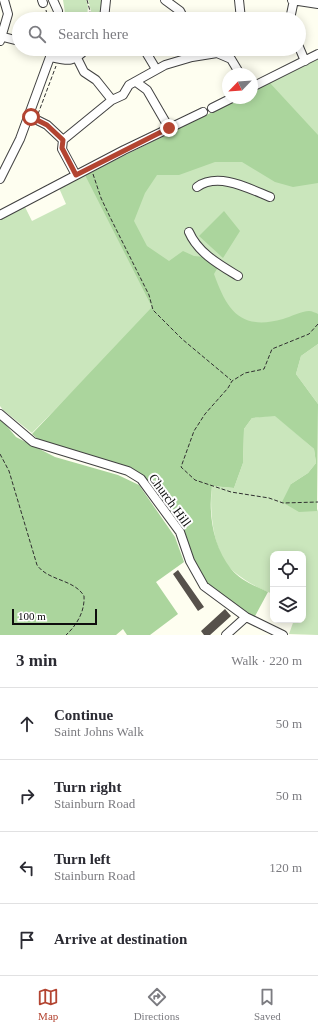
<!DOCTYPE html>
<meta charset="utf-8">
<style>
body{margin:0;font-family:"Times New Roman",serif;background:#f2f2f3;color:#2b2b33}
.controls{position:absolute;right:12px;bottom:12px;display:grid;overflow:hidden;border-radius:8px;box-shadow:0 2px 10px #0003}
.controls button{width:36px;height:36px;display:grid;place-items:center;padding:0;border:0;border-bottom:1px solid #e1e1e2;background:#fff;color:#2b2b33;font:20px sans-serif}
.compass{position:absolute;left:222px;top:68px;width:36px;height:36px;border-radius:50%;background:#fff;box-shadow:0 2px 10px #0003;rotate:245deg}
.scale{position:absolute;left:12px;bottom:10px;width:85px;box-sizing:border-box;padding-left:4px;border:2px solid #0e0e0e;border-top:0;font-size:11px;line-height:14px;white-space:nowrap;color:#0e0e0e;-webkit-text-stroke:3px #fff;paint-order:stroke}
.stop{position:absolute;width:12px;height:12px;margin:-9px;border:3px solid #b34431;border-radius:50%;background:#fff}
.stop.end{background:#b34431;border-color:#fff;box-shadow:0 1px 4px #0008}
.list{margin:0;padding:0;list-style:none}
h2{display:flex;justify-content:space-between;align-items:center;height:52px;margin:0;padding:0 16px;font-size:17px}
h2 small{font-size:13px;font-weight:400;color:#7c7c81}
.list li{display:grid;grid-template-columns:26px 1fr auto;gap:12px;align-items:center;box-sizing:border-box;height:72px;padding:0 16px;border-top:1px solid #e1e1e2}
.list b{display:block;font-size:15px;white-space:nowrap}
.list p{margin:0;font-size:13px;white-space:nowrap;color:#7c7c81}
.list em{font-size:13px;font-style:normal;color:#7c7c81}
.icon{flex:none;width:22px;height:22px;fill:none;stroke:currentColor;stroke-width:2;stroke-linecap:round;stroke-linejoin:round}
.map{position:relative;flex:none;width:318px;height:635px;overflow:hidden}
.search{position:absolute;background:#fff;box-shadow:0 2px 10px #0003;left:12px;right:12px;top:12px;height:44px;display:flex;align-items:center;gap:10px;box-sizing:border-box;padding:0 14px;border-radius:22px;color:#7c7c81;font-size:15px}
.sheet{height:340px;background:#fff}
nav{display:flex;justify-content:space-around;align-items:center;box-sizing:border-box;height:56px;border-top:1px solid #e1e1e2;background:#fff;font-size:11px;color:#7c7c81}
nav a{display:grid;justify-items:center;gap:2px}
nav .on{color:#b34431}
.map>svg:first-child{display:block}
.green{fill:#cae6bc}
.forest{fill:#abd59d}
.building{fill:#56514b}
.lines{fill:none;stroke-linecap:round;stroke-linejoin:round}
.minor-casing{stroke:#414141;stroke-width:10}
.path{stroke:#303030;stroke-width:1;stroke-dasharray:4 2;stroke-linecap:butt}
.minor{stroke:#fff;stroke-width:8}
.route{stroke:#b34431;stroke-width:5}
.labels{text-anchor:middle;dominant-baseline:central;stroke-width:4;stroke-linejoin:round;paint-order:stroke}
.street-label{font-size:13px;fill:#0e0e0e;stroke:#fff}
</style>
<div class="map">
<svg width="318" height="635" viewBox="0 0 318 635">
<rect width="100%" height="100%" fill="#fefef0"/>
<!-- green -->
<path class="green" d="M63,0H86L88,5L87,19H66Z
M88,0H102L100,19H90L91,11Z
M318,59V314L88,376L32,433L3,410L0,406V220L25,207L32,221L66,204L59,188L241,98H252V92Z
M318,344V404L296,374L301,356Z
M275,415L314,449L316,463L308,473L291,484L317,511L318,509V635L289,634L294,620H303V554H273V594C258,588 245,581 233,571C213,554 209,510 212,486L234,488L243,463L244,429L252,418Z"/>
<!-- forest -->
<path class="forest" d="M270,83L318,135V183L293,187L275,182L242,162H215L179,175H157L145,193L134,221L147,246L169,261L183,251L194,256L205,257L218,267L214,274C227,310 240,331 283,319C290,317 302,311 309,311C312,311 316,313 318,314V344L301,356L296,374L318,404L317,511L299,512L282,502L291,484L308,473L316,463L314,449L275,416L252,418L244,429L243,463L234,488L212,486C208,514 213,546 231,569C240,580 255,586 268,592L254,618L207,584L192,559L178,526L147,481L136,471L39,440L32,434L152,307L85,175L241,98H252V92Z
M224,211L240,231L223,258L199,236Z
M0,418L16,437L55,457L118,475L139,485L175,537L184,562L156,582L178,614L150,635H127L123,629L116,635H0Z"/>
<!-- building -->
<path class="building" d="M178,570L204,607L198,611L173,574Z
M225,609L231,616L210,635H204L201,631Z"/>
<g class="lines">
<defs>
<path id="minor" d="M42,0L43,3
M53,0L58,11V19
M165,0L180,11L184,19
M239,0L241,19
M292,0L318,4
M104,19L106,0
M290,19L294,0
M0,36L19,41
M0,41L8,14L4,0
M299,47L305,61
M32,49L33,50
M144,49L156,69
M51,57C68,61 73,63 86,49
M228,57L232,49
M77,58L84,72L96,80L112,100
M136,82L147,90L169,128
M252,87L318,54
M212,108L232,98
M29,116L47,125L63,140L112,100L123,95L129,85L165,65L192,57L217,53L231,59L240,74
M63,140L62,149L76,175
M0,179L20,139L53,49
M197,187C218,172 248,188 270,197
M0,215L124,150L203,112
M189,232C198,253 220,265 238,276
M0,414L33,442L128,471L141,479L180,532L190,561L204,586L246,617L283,635
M226,635L246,617"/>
</defs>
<!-- minor casing -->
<use href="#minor" class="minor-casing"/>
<!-- path -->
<path class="path" d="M87,0L90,11L89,19
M46,10L48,19
M38,114L56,66
M93,174L101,198L110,217L149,295L153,310L182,339L231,380
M318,324L309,334L272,349L264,369L245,373L232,381L228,388L205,414L194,431L181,467L195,480L231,492L269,498L283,503L318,502
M0,454L9,471L37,565C48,581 74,579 84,596C85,611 77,625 66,635"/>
<!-- minor -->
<use href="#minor" class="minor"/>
</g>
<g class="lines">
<!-- route -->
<path class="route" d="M31,117L47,125L63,140L62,148L76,175L169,128"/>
</g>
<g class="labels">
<!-- street labels -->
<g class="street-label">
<text transform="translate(170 500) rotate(54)">Church Hill</text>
</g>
</g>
</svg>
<div class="controls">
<button><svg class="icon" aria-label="locate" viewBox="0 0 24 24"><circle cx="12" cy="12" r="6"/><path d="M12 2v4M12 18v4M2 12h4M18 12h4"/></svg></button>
<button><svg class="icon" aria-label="layers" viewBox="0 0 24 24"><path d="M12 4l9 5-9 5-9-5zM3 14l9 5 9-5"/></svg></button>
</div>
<svg class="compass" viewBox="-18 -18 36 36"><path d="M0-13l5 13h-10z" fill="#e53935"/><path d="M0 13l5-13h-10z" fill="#7c7c81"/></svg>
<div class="scale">100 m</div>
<div class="stop" style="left:31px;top:117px"></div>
<div class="stop end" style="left:169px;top:128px"></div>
<div class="search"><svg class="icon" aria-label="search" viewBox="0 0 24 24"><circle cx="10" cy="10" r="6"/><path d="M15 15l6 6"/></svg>Search here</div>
</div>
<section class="sheet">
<h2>3 min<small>Walk · 220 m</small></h2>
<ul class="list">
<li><svg class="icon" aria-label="ahead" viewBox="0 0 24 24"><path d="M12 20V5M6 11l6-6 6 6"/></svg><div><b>Continue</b><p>Saint Johns Walk</p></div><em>50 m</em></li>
<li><svg class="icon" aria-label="right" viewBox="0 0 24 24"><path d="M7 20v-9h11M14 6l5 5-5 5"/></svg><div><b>Turn right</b><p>Stainburn Road</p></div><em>50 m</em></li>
<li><svg class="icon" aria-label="left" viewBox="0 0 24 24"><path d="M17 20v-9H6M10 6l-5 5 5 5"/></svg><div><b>Turn left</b><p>Stainburn Road</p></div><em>120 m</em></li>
<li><svg class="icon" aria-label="arrive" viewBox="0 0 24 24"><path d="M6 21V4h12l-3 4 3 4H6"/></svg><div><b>Arrive at destination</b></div></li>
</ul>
</section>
<nav>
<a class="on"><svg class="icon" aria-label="map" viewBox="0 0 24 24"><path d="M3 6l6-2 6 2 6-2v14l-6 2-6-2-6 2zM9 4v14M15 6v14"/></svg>Map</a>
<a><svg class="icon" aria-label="directions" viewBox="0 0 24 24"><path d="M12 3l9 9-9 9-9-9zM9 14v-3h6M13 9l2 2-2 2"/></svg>Directions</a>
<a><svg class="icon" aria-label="saved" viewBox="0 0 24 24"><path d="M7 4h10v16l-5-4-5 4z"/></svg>Saved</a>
</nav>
